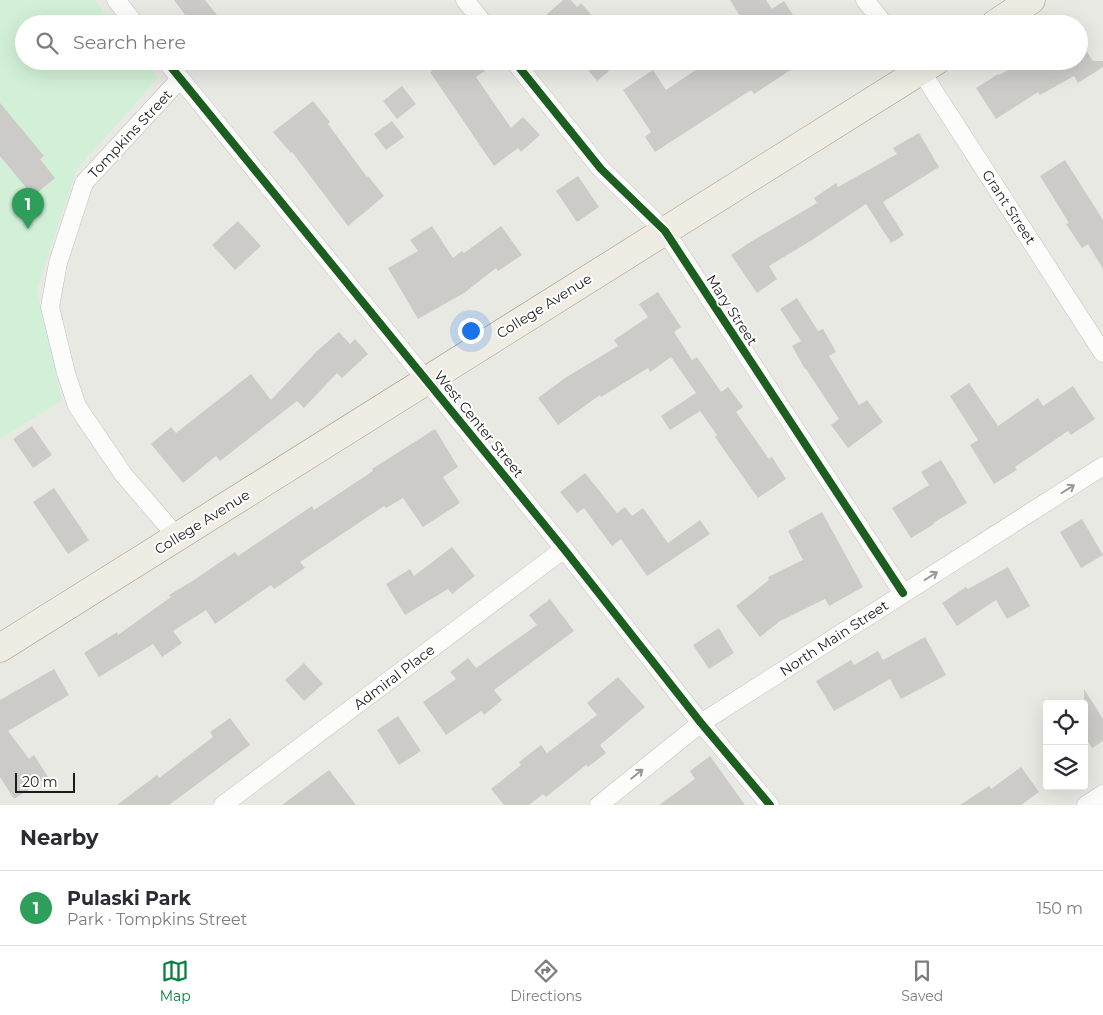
<!DOCTYPE html>
<meta charset="utf-8">
<style>
body{margin:0;font-family:Montserrat,sans-serif;background:#f7f7f7;color:#2b2b33}
.controls{position:absolute;right:15px;bottom:15px;display:grid;overflow:hidden;border-radius:5px;box-shadow:0 5px 20px #0002}
.controls button{width:45px;height:45px;display:grid;place-items:center;padding:0;border:0;border-bottom:1px solid #e1e1e2;background:#fff;color:#2b2b33;font:25px sans-serif}
.scale{position:absolute;left:15px;bottom:12px;width:60px;box-sizing:border-box;padding-left:5px;border:2px solid #1b1b1b;border-top:0;font-size:14px;line-height:18px;white-space:nowrap;color:#1b1b1b;-webkit-text-stroke:4px #fff;paint-order:stroke}
.you{position:absolute;left:470px;top:330px;width:18px;height:18px;margin:-12px;border:4px solid #fff;border-radius:50%;background:#1a73e8;box-shadow:0 0 0 8px #1a73e833}
.badge{display:grid;place-items:center;width:32px;height:32px;border-radius:50%;background:#0b8043;color:#fff;font-size:16px;font-weight:700}
.pin{position:absolute;translate:-50% -41px;filter:drop-shadow(0 1px 2px #0008)}
.pin::after{content:'';position:absolute;top:26px;width:18px;height:15px;background:inherit;clip-path:polygon(0 0,100% 0,50% 100%)}
.list{margin:0;padding:0;list-style:none}
h2{display:flex;justify-content:space-between;align-items:center;height:65px;margin:0;padding:0 20px;font-size:21px}
h2 small{font-size:16px;font-weight:400;color:#7c7c81}
.list li{display:grid;grid-template-columns:32px 1fr auto;gap:15px;align-items:center;box-sizing:border-box;height:75px;padding:0 20px;border-top:1px solid #e1e1e2}
.list b{display:block;font-size:19px;white-space:nowrap}
.list p{margin:0;font-size:16px;white-space:nowrap;color:#7c7c81}
.list em{font-size:16px;font-style:normal;color:#7c7c81}
.icon{flex:none;width:28px;height:28px;fill:none;stroke:currentColor;stroke-width:2;stroke-linecap:round;stroke-linejoin:round}
.map{position:relative;flex:none;width:1103px;height:805px;overflow:hidden}
.search{position:absolute;background:#fff;box-shadow:0 5px 20px #0002;left:15px;right:15px;top:15px;height:55px;display:flex;align-items:center;gap:12px;box-sizing:border-box;padding:0 18px;border-radius:28px;color:#7c7c81;font-size:19px}
.sheet{height:140px;background:#fff}
nav{display:flex;justify-content:space-around;align-items:center;box-sizing:border-box;height:70px;border-top:1px solid #e1e1e2;background:#fff;font-size:14px;color:#7c7c81}
nav a{display:grid;justify-items:center;gap:2px}
nav .on{color:#0b8043}
.map>svg:first-child{display:block}
.park{fill:#d2f0d7}
.building{fill:#cccbc7}
.lines{fill:none;stroke-linecap:round;stroke-linejoin:round}
.minor-casing{stroke:#c2c2c0;stroke-width:19}
.primary-casing{stroke:#9e9983;stroke-width:29}
.minor{stroke:#fcfcfb;stroke-width:18}
.primary{stroke:#efece3;stroke-width:28}
.cycleway-casing{stroke:#fff;stroke-width:11}
.cycleway{stroke:#1b5e20;stroke-width:8}
.oneway{stroke:#979796}
.labels{text-anchor:middle;dominant-baseline:central;stroke-width:4;stroke-linejoin:round;paint-order:stroke}
.street-label{font-size:14px;fill:#1b1b1b;stroke:#fff}
</style>
<div class="map">
<svg width="1103" height="805" viewBox="0 0 1103 805">
<rect width="100%" height="100%" fill="#e9e9e4"/>
<!-- park -->
<path class="park" d="M0,0H95L114,24H24V61H145L158,78L77,169L37,289L62,400L0,439Z"/>
<!-- building -->
<path class="building" d="M174,0H205L224,24H192Z
M563,0H571L577,7L581,3L593,17L588,21L591,24H536Z
M730,0H766L772,9L784,1L799,24H745Z
M1079,40L1093,61H1103V67L1078,83L1074,76L1040,95L1038,92L996,119L976,88L998,74L999,75L1025,61H1079Z
M446,61H478L485,71L476,77L511,128L523,117L540,135L521,152L518,148L494,166L430,72Z
M581,61H621L597,81Z
M709,61H804L754,94L751,90L655,152L645,137L651,132L623,90L653,70L666,90Z
M402,86L416,104L397,119L383,101Z
M313,101L330,122L328,124L367,177L368,176L384,196L348,226L292,152L291,153L273,132Z
M0,103L44,156L40,159L55,178L33,196L0,156Z
M392,121L404,137L386,150L374,134Z
M919,133L939,167L883,202L904,235L891,243L866,204L812,240L769,266L777,279L757,293L731,255L752,241L817,203L814,198L836,183L838,187L897,154L893,148Z
M1065,160L1103,220V269L1088,244L1082,248L1066,224L1069,223L1040,176Z
M578,176L599,207L577,222L556,191Z
M238,221L261,246L235,270L212,245Z
M432,226L453,258L462,251L464,253L501,226L522,255L498,271L496,268L464,293L418,319L388,268L418,251L410,240Z
M658,292L681,327L674,332L692,360L697,357L721,392L728,387L743,407L736,412L769,459L772,457L786,479L758,498L715,437L717,435L700,411L670,430L661,416L696,393L671,357L650,372L648,368L601,397L600,395L558,425L538,398L565,378L618,346L614,340L648,317L639,304Z
M797,298L818,331L823,329L836,352L829,356L859,405L867,400L883,422L848,448L831,425L839,419L806,369H805L792,346L801,341L780,309Z
M339,332L350,344L355,339L368,354L342,378L337,373L304,408L297,401L220,461L216,456L183,483L151,444L171,427L176,433L251,374L271,400L317,351Z
M969,383L998,426L1038,398L1043,406L1073,386L1095,419L1071,435L1068,431L1015,467L1017,470L994,484L970,445L978,440L950,396Z
M32,426L52,455L33,468L13,439Z
M435,429L458,467L443,477L460,503L423,527L403,498L386,508L384,506L300,562L305,568L274,589L271,585L215,624L206,610L173,631L182,643L162,657L153,644L99,677L84,653L117,632L118,635L171,597L169,595L194,580L235,552L238,556L312,506L314,510L373,471L372,469Z
M941,460L967,503L933,523L934,524L911,538L892,508L929,485L921,472Z
M585,473L617,513L625,507L632,516L643,508L668,543L700,520L710,534L647,576L621,539L612,546L584,508L577,513L560,492Z
M54,488L89,540L68,554L33,502Z
M822,512L863,587L829,606L825,599L780,621L760,637L736,606L769,580L768,577L803,560L788,531Z
M1082,519L1103,555L1081,568L1060,532Z
M452,547L475,576L452,594L448,589L405,615L386,584L410,569L414,576Z
M1008,567L1030,606L1007,619L996,600L957,626L942,603L966,587L968,589Z
M550,599L574,631L494,690L502,700L484,715L481,711L446,735L423,702L456,679L450,672L468,658L476,668L537,625L529,615Z
M719,628L734,653L709,669L693,645Z
M925,637L946,675L901,699L890,679L834,711L816,681L851,660L854,665L878,651L883,660Z
M304,663L323,684L304,701L285,680Z
M54,669L69,695L8,731L29,759L34,755L48,777L14,799L0,777V700Z
M618,677L645,707L600,745L606,753L588,767L586,765L546,797L543,794L529,805H504L491,789L521,765L519,762L541,745L547,753L597,715L587,703Z
M1084,689L1103,719V741L1092,748L1084,736Z
M398,716L421,751L399,765L377,730Z
M230,718L250,745L169,805H117L157,775L159,778L213,737L210,732Z
M710,756L745,805H659L695,779L690,771Z
M1021,767L1039,792L1021,805H960L989,786L991,789Z
M329,770L356,805H282Z"/>
<g class="lines">
<defs>
<path id="minor" d="M116,0L135,24
M465,0L484,24
M865,0L884,24
M166,61L564,549L701,723L770,805
M514,61L601,169L665,231L903,593
M915,62L1103,353
M178,538L123,474L77,406L66,373L50,307L58,263L84,183L180,79
M223,805L564,549
M599,805L701,723L1103,466
M1086,805L1103,794"/>
<path id="primary" d="M995,24L1031,0
M0,648L936,61"/>
</defs>
<!-- minor casing -->
<use href="#minor" class="minor-casing"/>
<!-- primary casing -->
<use href="#primary" class="primary-casing"/>
<!-- minor -->
<use href="#minor" class="minor"/>
<!-- primary -->
<use href="#primary" class="primary"/>
<defs>
<path id="cycleway" d="M166,61L564,549L701,723L770,805
M514,61L601,169L665,231L903,593"/>
</defs>
<!-- cycleway casing -->
<use href="#cycleway" class="cycleway-casing"/>
<!-- cycleway -->
<use href="#cycleway" class="cycleway"/>
</g>
<!-- one-way arrows -->
<defs><path id="oneway-shaft" d="M-6 0H5M1.5-3L5.5 0L1.5 3" fill="none" stroke-width="1.6" stroke-linecap="round" stroke-linejoin="round" transform="scale(1.25)"/></defs>
<g class="oneway">
<use href="#oneway-shaft" transform="translate(1068 489) rotate(-32)"/>
<use href="#oneway-shaft" transform="translate(931 576) rotate(-32)"/>
<use href="#oneway-shaft" transform="translate(637 774) rotate(-39)"/>
</g>
<g class="labels">
<!-- street labels -->
<g class="street-label">
<text transform="translate(130 134) rotate(-47)">Tompkins Street</text>
<text transform="translate(1009 207) rotate(57)">Grant Street</text>
<text transform="translate(544 306) rotate(-32)">College Avenue</text>
<text transform="translate(732 310) rotate(57)">Mary Street</text>
<text transform="translate(479 424) rotate(51)">West Center Street</text>
<text transform="translate(202 522) rotate(-32)">College Avenue</text>
<text transform="translate(834 638) rotate(-33)">North Main Street</text>
<text transform="translate(394 677) rotate(-37)">Admiral Place</text>
</g>
</g>
</svg>
<div class="controls">
<button><svg class="icon" aria-label="locate" viewBox="0 0 24 24"><circle cx="12" cy="12" r="6"/><path d="M12 2v4M12 18v4M2 12h4M18 12h4"/></svg></button>
<button><svg class="icon" aria-label="layers" viewBox="0 0 24 24"><path d="M12 4l9 5-9 5-9-5zM3 14l9 5 9-5"/></svg></button>
</div>
<div class="scale">20 m</div>
<div class="you"></div>
<div class="pin badge" style="left:28px;top:229px;background:#2e9e5b">1</div>
<div class="search"><svg class="icon" aria-label="search" viewBox="0 0 24 24"><circle cx="10" cy="10" r="6"/><path d="M15 15l6 6"/></svg>Search here</div>
</div>
<section class="sheet">
<h2>Nearby<small></small></h2>
<ul class="list">
<li><span class="badge" style="background:#2e9e5b">1</span><div><b>Pulaski Park</b><p>Park · Tompkins Street</p></div><em>150 m</em></li>
</ul>
</section>
<nav>
<a class="on"><svg class="icon" aria-label="map" viewBox="0 0 24 24"><path d="M3 6l6-2 6 2 6-2v14l-6 2-6-2-6 2zM9 4v14M15 6v14"/></svg>Map</a>
<a><svg class="icon" aria-label="directions" viewBox="0 0 24 24"><path d="M12 3l9 9-9 9-9-9zM9 14v-3h6M13 9l2 2-2 2"/></svg>Directions</a>
<a><svg class="icon" aria-label="saved" viewBox="0 0 24 24"><path d="M7 4h10v16l-5-4-5 4z"/></svg>Saved</a>
</nav>
